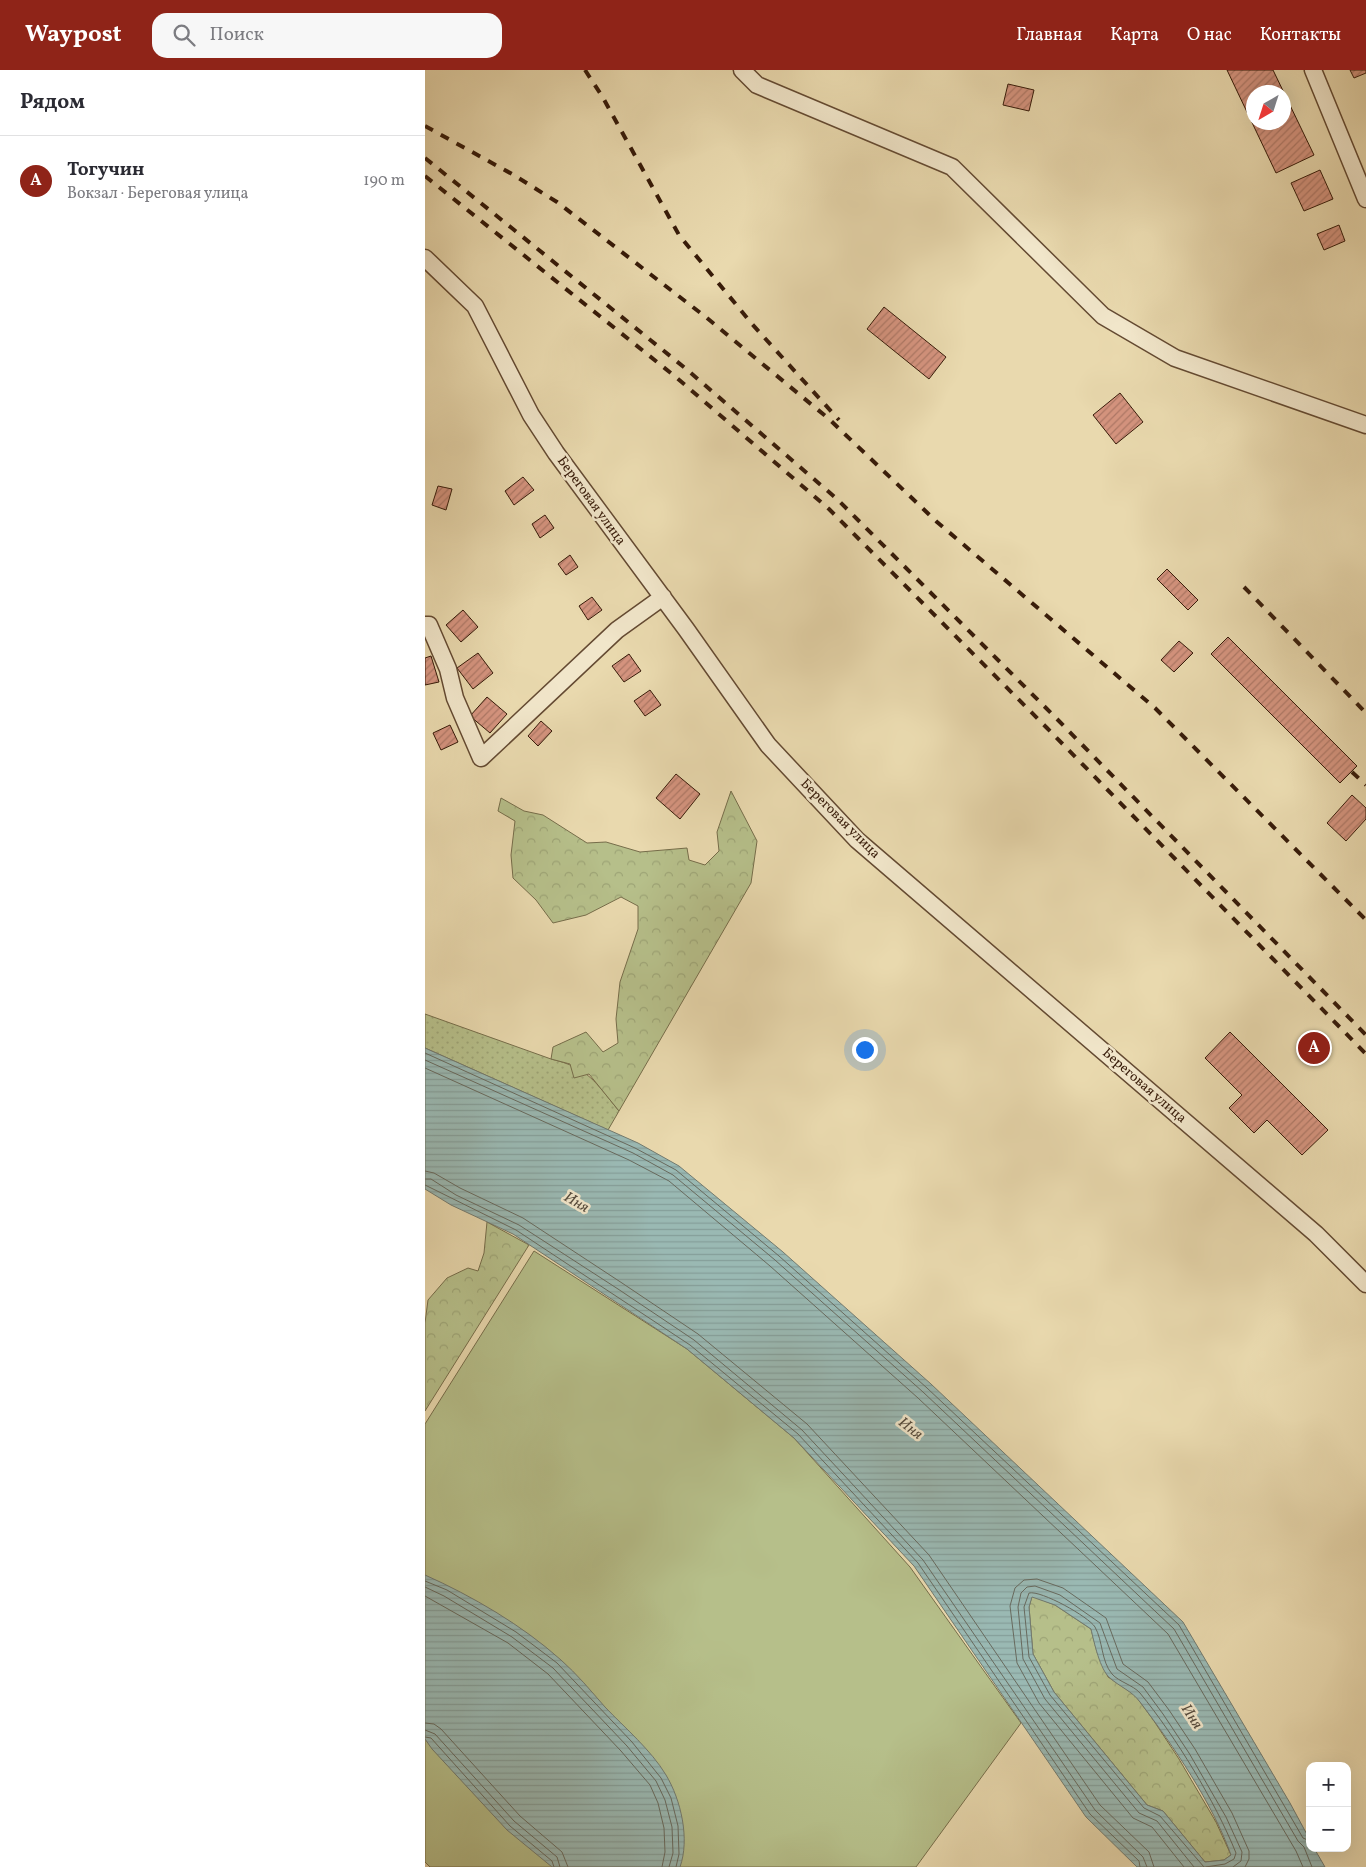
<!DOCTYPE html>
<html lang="ru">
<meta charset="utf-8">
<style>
body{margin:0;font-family:Vollkorn,serif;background:#f7f7f7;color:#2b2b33}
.controls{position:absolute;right:15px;bottom:15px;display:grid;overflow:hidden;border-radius:10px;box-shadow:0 5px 20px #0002}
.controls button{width:45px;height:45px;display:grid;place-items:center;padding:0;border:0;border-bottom:1px solid #e1e1e2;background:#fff;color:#2b2b33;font:25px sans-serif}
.compass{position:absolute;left:821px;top:15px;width:45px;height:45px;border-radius:50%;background:#fff;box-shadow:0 5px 20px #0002;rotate:219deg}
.you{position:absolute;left:439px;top:979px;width:18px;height:18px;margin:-12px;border:4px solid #fff;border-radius:50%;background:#1a73e8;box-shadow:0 0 0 8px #1a73e833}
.badge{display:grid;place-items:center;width:32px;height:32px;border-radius:50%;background:#8f2418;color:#fff;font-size:16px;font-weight:700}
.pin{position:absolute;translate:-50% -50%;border:2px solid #fff;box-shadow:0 1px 5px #0006}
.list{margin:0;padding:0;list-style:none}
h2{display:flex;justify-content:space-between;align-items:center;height:65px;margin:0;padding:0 20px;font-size:21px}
h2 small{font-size:16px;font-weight:400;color:#7c7c81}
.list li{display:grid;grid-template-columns:32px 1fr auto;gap:15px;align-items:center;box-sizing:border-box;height:90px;padding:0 20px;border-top:1px solid #e1e1e2}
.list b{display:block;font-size:19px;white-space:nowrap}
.list p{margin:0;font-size:16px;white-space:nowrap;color:#7c7c81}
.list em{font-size:16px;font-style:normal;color:#7c7c81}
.icon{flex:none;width:28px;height:28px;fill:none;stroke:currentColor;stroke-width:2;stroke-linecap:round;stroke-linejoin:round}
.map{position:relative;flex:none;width:941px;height:1797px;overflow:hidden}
header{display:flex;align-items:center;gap:30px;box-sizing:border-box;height:70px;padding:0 25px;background:#8f2418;color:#fff}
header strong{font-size:24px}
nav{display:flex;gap:28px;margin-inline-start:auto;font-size:18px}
.search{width:350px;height:45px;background:#f7f7f7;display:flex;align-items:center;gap:12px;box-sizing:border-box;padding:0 18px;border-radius:15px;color:#7c7c81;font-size:19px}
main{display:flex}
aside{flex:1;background:#fff}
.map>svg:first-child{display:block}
.grass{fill:url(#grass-dots);stroke:#766d4a}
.forest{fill:url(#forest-crowns);stroke:#766d4a}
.park{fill:#b6bf8a;stroke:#766d4a}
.water{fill:url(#water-rules);stroke:#727a6f;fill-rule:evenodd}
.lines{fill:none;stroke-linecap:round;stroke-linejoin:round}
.shore{stroke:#686a5e;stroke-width:1}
.building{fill:url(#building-hatch);stroke:#371b09;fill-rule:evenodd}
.street-casing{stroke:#644a32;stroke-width:19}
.street{stroke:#f1e6ca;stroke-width:16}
.rail{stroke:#371b09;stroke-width:4;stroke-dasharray:9 9;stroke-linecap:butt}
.labels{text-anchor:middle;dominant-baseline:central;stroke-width:5;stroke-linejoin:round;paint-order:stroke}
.street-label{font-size:14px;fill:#371b09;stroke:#f1e6ca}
.water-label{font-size:15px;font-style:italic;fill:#554a3c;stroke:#f1e6ca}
</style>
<header>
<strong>Waypost</strong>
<div class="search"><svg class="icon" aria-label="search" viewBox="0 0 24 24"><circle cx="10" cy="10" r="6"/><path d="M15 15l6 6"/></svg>Поиск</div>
<nav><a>Главная</a><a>Карта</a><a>О нас</a><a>Контакты</a></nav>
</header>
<main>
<aside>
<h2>Рядом<small></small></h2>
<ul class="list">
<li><span class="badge">A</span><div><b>Тогучин</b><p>Вокзал · Береговая улица</p></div><em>190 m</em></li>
</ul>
</aside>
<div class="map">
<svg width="941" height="1797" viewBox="0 0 941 1797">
<defs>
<pattern id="grass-dots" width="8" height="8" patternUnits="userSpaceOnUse" patternTransform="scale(1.25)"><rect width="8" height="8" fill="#b6bf8a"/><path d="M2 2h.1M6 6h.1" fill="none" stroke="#9da476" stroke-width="1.8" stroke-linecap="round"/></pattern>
<pattern id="forest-crowns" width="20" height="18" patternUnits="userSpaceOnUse" patternTransform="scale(1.25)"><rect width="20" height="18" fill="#b6bf8a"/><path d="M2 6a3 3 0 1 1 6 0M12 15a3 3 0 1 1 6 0" fill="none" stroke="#9da476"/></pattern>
<pattern id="water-rules" width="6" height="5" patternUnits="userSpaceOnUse" patternTransform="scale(1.25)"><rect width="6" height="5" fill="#9ab9b3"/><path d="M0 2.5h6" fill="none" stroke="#859e99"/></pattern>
<pattern id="building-hatch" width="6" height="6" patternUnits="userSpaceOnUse" patternTransform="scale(1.25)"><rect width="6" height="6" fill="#d5947f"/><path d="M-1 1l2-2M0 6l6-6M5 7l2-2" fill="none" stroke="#ae7866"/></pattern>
</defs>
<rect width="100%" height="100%" fill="#e9d9ae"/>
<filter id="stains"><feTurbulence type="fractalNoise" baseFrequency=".004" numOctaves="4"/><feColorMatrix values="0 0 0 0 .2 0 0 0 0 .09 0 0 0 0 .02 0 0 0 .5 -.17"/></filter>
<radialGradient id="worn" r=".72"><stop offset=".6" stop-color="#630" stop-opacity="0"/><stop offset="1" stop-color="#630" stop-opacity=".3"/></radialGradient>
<!-- grass -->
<path class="grass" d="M0,944L126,989C164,998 170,1012 194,1041L183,1060L0,978Z"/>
<!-- forest -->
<path class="forest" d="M306,721L332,771L326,813L194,1041L164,1004L149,1008L145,994L126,989L128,977L161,962L178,982L193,973L191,949L195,912L213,859V836L196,827L161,845L128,853L111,830L88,808L86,785L90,751L73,741L76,728L99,741L118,745L162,773L181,772L215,782L262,778L264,790L280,795L294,781L292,762Z
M62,1152L104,1175L0,1341V1253L3,1230L22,1208L43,1198L53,1201L59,1183Z
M607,1526L630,1535L666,1559L672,1582L683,1607L710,1625L729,1651L754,1689L791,1752L806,1785L799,1790L780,1792L738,1741L722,1735L629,1622L608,1584L604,1537Z"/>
<!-- park -->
<path class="park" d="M109,1181L262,1279L369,1368L485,1497L596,1653L491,1797H5L0,1792V1354Z"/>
<!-- water -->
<path class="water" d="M0,978L213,1073L254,1096L358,1182L506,1314L758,1552L865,1733L885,1770V1778H889L900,1797H712L661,1747L489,1496L369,1368L262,1279L88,1164L26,1135L0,1119ZM607,1527L630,1535L666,1559C669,1572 675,1600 685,1608C695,1617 707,1621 715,1632C749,1677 787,1732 806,1785L799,1790L780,1792L738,1741L722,1735L629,1622L608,1584L604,1537Z
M0,1505C47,1526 97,1555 136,1590C152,1604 166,1621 180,1637C200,1658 226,1680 241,1705C256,1730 265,1769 255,1797H127L82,1760L7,1679L0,1669Z"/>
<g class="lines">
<!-- shore -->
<path class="shore" d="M0,983L210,1078L251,1100L354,1186L502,1318L754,1555L878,1768L885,1771
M0,990L208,1083L248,1105L350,1190L498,1322L749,1559L873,1771L879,1777L887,1797
M0,998L204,1090L244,1111L345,1196L493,1328L743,1564L871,1781L878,1797
M0,1101L9,1103L35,1118L98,1148L197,1213L273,1264L382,1354L504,1485L675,1735L724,1782L729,1797
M0,1109H6L31,1125L94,1155L193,1219L269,1270L377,1360L498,1490L670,1740L718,1787L722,1797
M0,1115L91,1160L265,1275L373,1364L493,1493L665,1744L714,1791L715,1797
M0,1511L22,1520L91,1562L132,1593L207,1672L236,1708L246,1728L253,1756L254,1784L251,1797
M0,1517L19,1526L87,1567L128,1598L202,1676L231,1711L240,1730L247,1757L248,1783L244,1797
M0,1526L83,1573L123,1604L196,1681L225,1715L233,1733L239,1758L240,1782L237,1797
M0,1653L9,1654L16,1659L95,1746L137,1782L143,1797
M0,1660L10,1664L89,1751L132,1787L135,1797
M0,1667L6,1668L85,1756L127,1791L129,1797
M759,1797L727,1757L708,1748L649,1676L614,1633L592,1593L585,1536L590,1518L599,1510L612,1509L638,1518L681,1548L698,1594L723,1612L744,1640L770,1679L807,1743L824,1781V1789L820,1797
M769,1797L732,1751L714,1743L620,1629L598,1589L593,1537L596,1523L602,1517L610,1516L635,1525L675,1553L692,1599L718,1617L738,1644L764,1683L801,1747L817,1782L816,1791L808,1797
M779,1797L735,1746L719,1738L625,1625L604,1587L599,1537L604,1523C616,1520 664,1547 670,1557C678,1571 676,1591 687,1604C694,1612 708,1615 715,1623C751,1667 790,1731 811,1783L809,1789L800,1794L781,1797"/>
</g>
<!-- building -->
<path class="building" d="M802,0H848L889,85L851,103ZM828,22H858V52H828Z
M925,0H941V3L929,8Z
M583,14L609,20L604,41L578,35Z
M895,100L908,129L879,141L866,113Z
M914,155L920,171L899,180L892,164Z
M459,237L521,287L504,309L442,259Z
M695,323L718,352L691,374L668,345Z
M98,407L109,420L89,435L80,421Z
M13,416L27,419L21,440L7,435Z
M120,445L129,458L115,468L107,454Z
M145,485L153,497L141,505L133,494Z
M742,499L773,530L763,540L732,509Z
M167,527L177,540L163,550L154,536Z
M38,540L53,557L36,572L21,555Z
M803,567L932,696L915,713L786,584Z
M754,571L768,583L749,602L736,590Z
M53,583L68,603L48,619L32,598Z
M204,584L216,601L199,612L187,596Z
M6,586L14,612L0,615V588Z
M225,620L236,635L220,646L209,631Z
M62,627L82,644L65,663L45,646Z
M116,651L127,661L113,676L103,666Z
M25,655L33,672L16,680L8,663Z
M251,704L275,724L255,749L231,728Z
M927,725L941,738V749L921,771L902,753Z
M805,962L903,1060L877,1085L842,1050L829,1063L804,1038L817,1025L780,988Z"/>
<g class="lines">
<defs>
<path id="street" d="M317,0L332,15L527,97L678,246L750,288L941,355
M888,0L941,129
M0,188L50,236L106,345L131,383L261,559L343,675L432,770L891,1164L941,1214
M0,555H4L23,599L30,628L56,688L192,560L238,527"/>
</defs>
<!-- street casing -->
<use href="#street" class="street-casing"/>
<!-- street -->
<use href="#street" class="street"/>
<!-- rail -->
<path class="rail" d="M160,0L177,26L254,165L327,254L414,350
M0,56L87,104L132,132L282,248L404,349L512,452L730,638L941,850
M0,88L260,298L412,429L631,648L941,965
M0,106L252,308L404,439L622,658L941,984
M819,517L941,643
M927,702L941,715"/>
</g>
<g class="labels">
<!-- street labels -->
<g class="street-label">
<text transform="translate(166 431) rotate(54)">Береговая улица</text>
<text transform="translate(415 749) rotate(45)">Береговая улица</text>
<text transform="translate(719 1016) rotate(41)">Береговая улица</text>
</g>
<!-- water labels -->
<g class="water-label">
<text transform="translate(151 1133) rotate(30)">Иня</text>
<text transform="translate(485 1359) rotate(38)">Иня</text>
<text transform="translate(766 1647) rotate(57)">Иня</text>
</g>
</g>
<rect width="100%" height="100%" filter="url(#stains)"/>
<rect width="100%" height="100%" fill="url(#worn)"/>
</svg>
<div class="controls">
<button>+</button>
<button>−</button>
</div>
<svg class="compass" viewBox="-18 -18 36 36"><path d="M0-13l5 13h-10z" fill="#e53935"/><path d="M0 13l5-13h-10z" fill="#7c7c81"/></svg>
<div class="you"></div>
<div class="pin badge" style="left:889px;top:978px">A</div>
</div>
</main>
